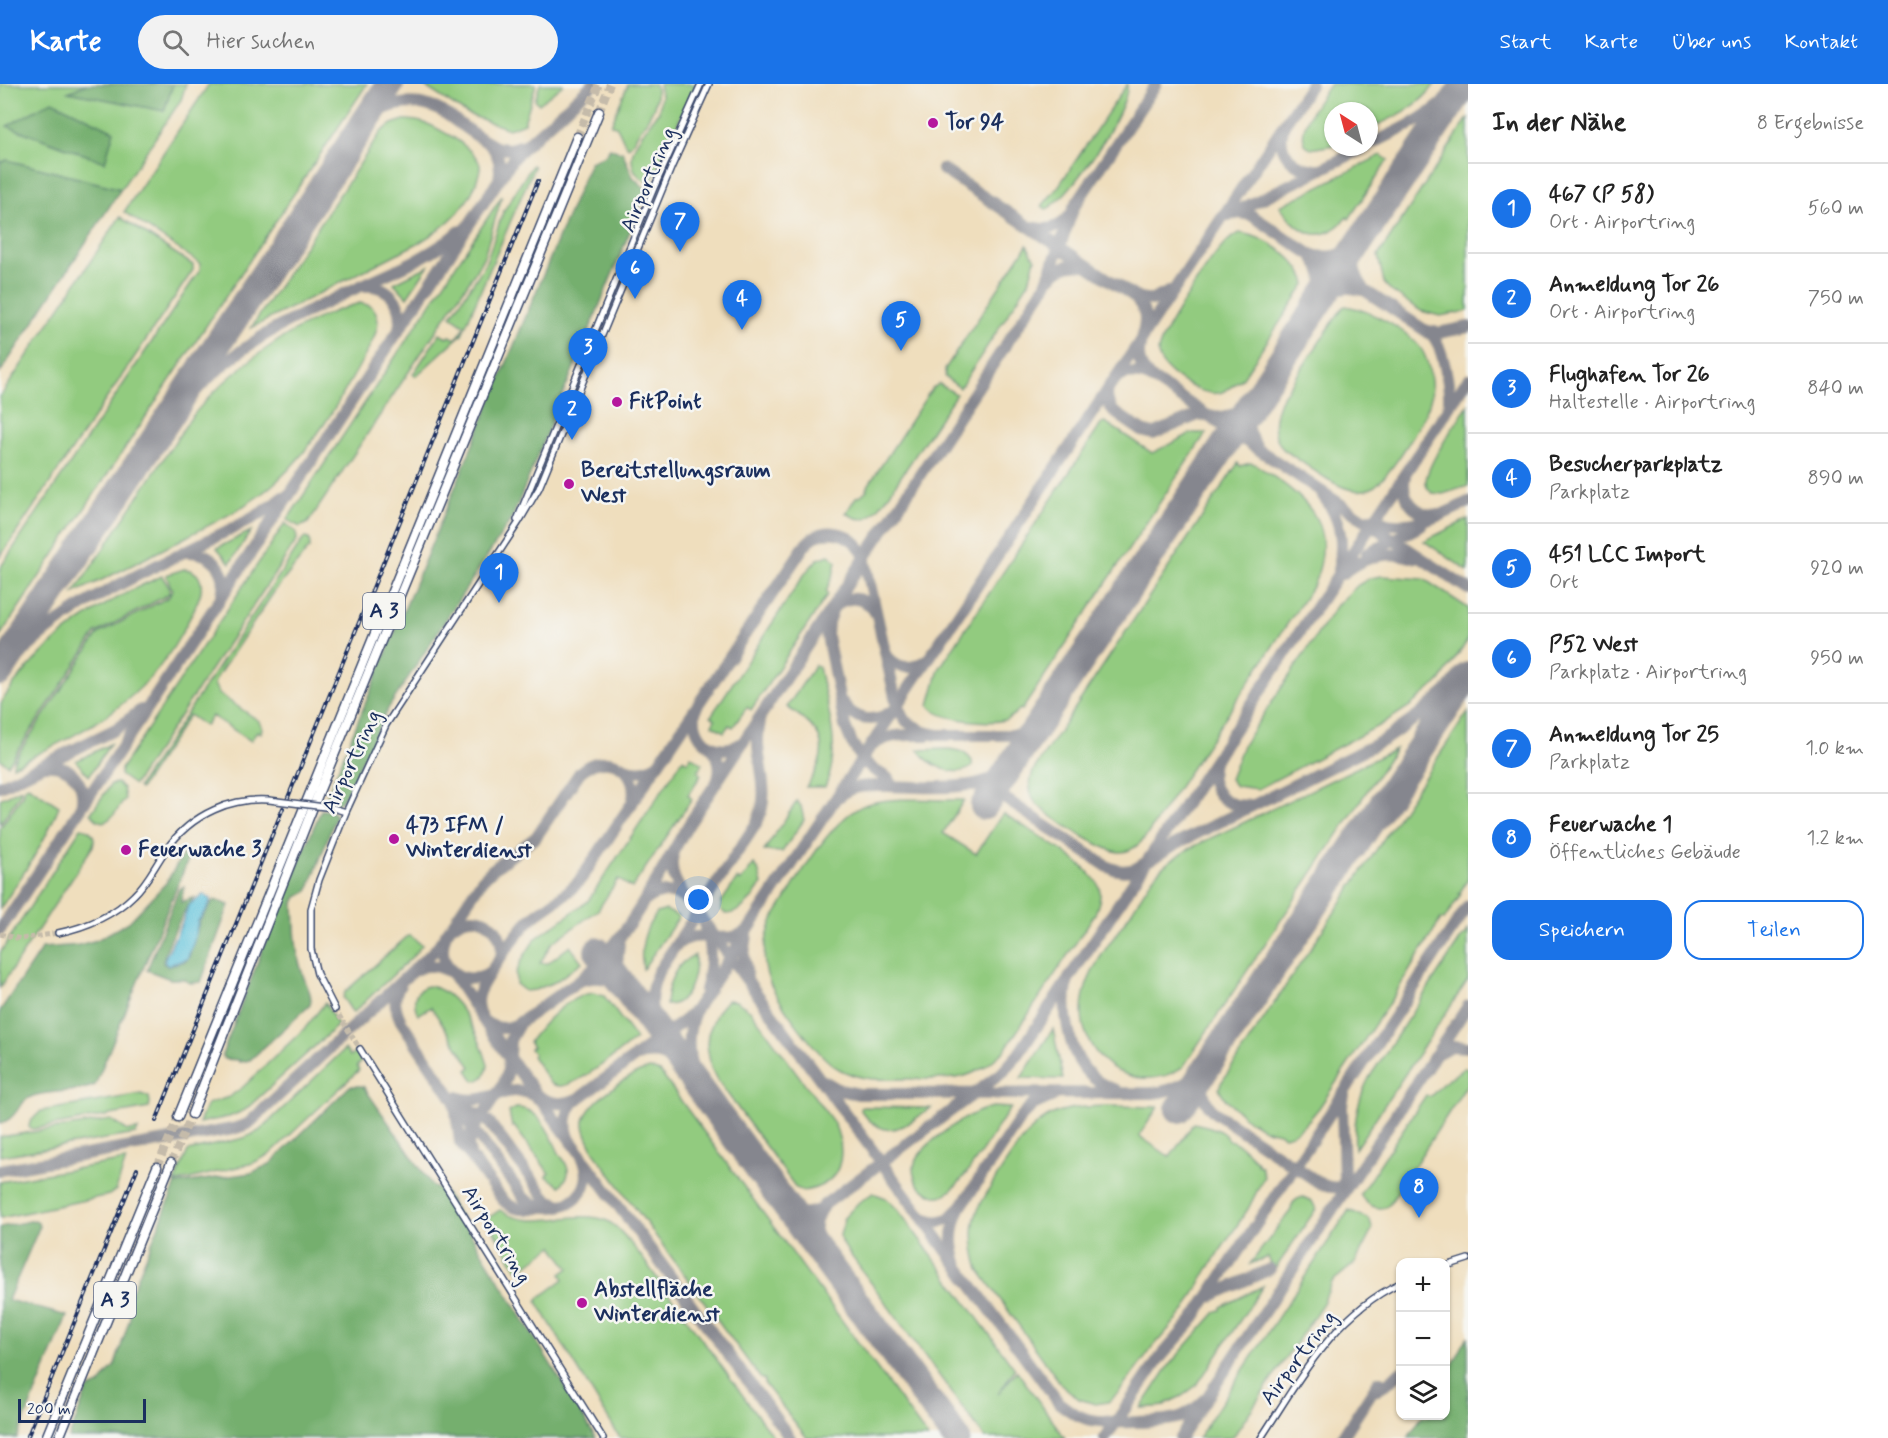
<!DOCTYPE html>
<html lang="de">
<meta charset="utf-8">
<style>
body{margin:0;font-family:Mynerve,sans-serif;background:#f2f2f2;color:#222}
.controls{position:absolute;right:18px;bottom:18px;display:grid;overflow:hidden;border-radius:12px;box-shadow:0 2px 4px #0004}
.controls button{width:54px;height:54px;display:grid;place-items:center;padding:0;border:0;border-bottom:2px solid #e0e0e0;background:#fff;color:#222;font:30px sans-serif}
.compass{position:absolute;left:1324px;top:18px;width:54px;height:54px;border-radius:50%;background:#fff;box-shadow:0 2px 4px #0004;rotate:324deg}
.scale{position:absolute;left:18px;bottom:15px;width:128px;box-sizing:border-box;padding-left:6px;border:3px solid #1b2f5e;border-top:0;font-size:16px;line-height:21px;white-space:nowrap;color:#1b2f5e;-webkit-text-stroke:4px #f6f6f2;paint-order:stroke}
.you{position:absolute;left:699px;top:816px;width:21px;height:21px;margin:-15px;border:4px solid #fff;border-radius:50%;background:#1a73e8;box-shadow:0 0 0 9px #1a73e833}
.badge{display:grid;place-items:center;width:39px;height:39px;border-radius:50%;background:#1a73e8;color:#fff;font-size:20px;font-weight:700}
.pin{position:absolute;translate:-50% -50px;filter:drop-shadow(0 2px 3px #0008)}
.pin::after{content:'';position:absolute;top:32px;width:21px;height:18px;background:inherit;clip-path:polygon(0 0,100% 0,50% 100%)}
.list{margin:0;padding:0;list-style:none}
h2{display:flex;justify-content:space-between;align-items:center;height:78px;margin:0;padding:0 24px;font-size:26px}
h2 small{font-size:20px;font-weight:400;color:#767676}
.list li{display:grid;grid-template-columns:39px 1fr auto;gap:18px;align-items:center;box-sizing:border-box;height:90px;padding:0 24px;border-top:2px solid #e0e0e0}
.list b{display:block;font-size:22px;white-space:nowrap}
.list p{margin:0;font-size:20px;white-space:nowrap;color:#767676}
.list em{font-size:20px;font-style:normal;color:#767676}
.actions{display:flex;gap:12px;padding:18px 24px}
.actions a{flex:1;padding:14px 0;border:2px solid #1a73e8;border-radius:18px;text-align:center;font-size:21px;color:#1a73e8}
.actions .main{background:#1a73e8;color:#fff}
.icon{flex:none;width:33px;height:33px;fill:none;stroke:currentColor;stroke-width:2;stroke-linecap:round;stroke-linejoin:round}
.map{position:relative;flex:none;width:1468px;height:1354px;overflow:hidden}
header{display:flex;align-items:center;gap:36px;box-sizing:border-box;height:84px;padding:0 30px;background:#1a73e8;color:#fff}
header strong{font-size:28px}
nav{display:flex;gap:33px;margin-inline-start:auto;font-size:21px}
.search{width:420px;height:54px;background:#f2f2f2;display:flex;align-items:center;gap:15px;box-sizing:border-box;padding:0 21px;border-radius:33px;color:#767676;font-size:22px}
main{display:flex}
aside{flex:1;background:#fff}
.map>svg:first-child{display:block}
.green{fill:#92cb7f;stroke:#567d6e;stroke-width:1.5}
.forest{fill:#75af6e;stroke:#486f66;stroke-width:1.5}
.water{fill:#5dc2db;stroke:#3c789c;stroke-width:1.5}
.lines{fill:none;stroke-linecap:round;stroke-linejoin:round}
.taxiway{stroke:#85868e;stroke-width:12}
.runway{stroke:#85868e;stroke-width:28}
.minor-tunnel{stroke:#c5bbaa;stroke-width:5;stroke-dasharray:5 2.5;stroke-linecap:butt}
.highway-tunnel{stroke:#c5bbaa;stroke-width:8;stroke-dasharray:8 4;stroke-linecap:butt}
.minor-casing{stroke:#3b496c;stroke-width:8}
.highway-casing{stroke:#3b496c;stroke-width:11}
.minor{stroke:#fff;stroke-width:5}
.highway{stroke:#fff;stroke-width:8}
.rail-casing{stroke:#1b2f5e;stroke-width:4}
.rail{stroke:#f6f6f2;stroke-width:1.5;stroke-dasharray:4.5;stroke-linecap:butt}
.minor-bridge-casing{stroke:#3b496c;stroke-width:8;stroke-linecap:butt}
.minor-bridge{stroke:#fff;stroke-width:5}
.poi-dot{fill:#b5179e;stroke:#f6f6f2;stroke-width:2}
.labels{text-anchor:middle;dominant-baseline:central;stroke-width:5;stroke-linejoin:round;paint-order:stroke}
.shield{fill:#f6f6f2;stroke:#5d6b8a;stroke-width:1.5}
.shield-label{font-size:21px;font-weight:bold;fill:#1b2f5e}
.poi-label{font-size:22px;font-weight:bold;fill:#1b2f5e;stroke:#f6f6f2;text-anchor:start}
.street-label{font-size:22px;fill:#1b2f5e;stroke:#f6f6f2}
</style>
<header>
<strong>Karte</strong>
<div class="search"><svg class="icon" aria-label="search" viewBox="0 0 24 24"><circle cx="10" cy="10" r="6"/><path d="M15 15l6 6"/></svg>Hier suchen</div>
<nav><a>Start</a><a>Karte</a><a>Über uns</a><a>Kontakt</a></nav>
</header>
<main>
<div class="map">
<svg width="1468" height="1354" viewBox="0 0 1468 1354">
<rect width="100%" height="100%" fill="#f6f6f2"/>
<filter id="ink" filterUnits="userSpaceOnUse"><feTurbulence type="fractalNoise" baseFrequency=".0167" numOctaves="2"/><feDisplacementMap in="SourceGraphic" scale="12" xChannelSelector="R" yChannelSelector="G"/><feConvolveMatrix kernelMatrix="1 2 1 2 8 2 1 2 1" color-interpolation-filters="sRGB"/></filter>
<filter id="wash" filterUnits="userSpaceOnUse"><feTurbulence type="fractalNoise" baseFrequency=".008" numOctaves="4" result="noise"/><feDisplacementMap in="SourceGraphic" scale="24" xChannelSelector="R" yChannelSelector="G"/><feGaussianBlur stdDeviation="1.35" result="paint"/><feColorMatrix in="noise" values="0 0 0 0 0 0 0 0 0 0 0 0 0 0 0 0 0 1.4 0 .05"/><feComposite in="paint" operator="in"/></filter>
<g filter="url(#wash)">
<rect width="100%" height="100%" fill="#efdebd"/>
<!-- green -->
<path class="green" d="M0,0H87L69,8L164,27L173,0H186L181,16L121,105L7,76L0,79Z
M209,0H367L0,552V484L200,186V180L192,174L124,128Z
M421,0H536L524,39L509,45L467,30Z
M540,0H563V1L539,20L535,16Z
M628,0H655C662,24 641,41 631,61L628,63C622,58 621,48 616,42L611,41Z
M659,0H696L651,97L648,98C641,95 637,92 634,85C625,65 647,45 657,29L659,28L661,11Z
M704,0H706L646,132L668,78Z
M1127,0C1132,22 1068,117 1046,125L1042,122L1058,103Z
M1330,0H1435C1419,24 1394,33 1369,45V27H1333V61L1311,65L1305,60C1297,43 1320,14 1330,0Z
M1468,34V227L1440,232L1421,227L1391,207L1384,199L1378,172Z
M404,36C421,35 433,42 447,50C456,54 478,71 480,81C481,87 477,94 476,99C466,126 444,144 420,158L251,244L381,48L392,40Z
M1381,71L1388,76L1349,135L1347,133C1321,163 1299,150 1280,122Z
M532,81L534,83L462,250L416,292L413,290L440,249L448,254L450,252L456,255L465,242L451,232L485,181L503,128Z
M502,112L484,172L474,190L308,439L300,443L287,436Z
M120,133L193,181V186L0,473V313Z
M1240,149C1267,153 1298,174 1306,199L1242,295C1234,299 1229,307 1219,309C1202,313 1159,288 1158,269C1157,254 1210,176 1222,163C1227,157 1233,151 1240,149Z
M636,153L639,154L573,313Z
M1027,161L1035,175L1029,198L960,304L945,293V285Z
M428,182L407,213L394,199Z
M360,219L371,222C387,236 371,260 363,275C339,318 313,364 277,397C251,421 219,436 188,452C151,472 113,491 74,509L190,335C231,284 297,236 360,219Z
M1346,222C1369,226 1411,247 1423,268C1429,279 1433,300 1431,312C1429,331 1389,394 1372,404C1367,406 1359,407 1354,406C1336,405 1300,376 1283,365C1271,349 1273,335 1280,317L1343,223Z
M939,300L956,310L886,415C873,431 866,442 846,429L856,413L860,412L867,406L866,405L932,304Z
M1468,321V402L1443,410L1432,409C1428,405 1425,402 1426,397C1427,379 1458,337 1468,321Z
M1105,338L1152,369L1192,349H1206L1022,626L1020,625C1016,629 1011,634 1005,636C988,640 938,637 929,621L939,585L1102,339Z
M1238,379L1240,382L1250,379L1255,380C1303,412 1340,436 1314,500L1147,751C1141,759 1131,768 1120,768C1104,768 1041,729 1033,715C1028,705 1030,697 1033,687Z
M1468,435V487L1424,457Z
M285,439L296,448L297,456L134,701L120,691L121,685Z
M251,447L230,479L217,464Z
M304,454L309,455L310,463L274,508L217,593L214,600L219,610L259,637L262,643L261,649L257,647L251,657L212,632L205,642L189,631L140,705L138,703Z
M829,471L836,477L834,488L826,508L828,510L751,626L747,623L733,643L729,641L724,648L712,641L715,635L711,632L806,488L818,475Z
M184,485C199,486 204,498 200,511C195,526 187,539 180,552C141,622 82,648 13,682L14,676L98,550L169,513L172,506L166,491Z
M162,492L169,503V510L96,549L8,681L0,675C0,664 0,629 1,620C5,611 13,601 20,593C57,547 108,515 162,492Z
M1382,492L1424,495L1468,524V556L1440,597L1410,622L1382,640L1258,705L1236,702L1230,695L1243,661L1337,521L1358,501L1370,494Z
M815,581L819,583C827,623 843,664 825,703H806C833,664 824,647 787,623Z
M1468,628V795L1459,810H1461L1444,836L1441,835L1395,910L1319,1024C1310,1034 1299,1051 1284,1052L1279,1049L1266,1046L1249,1037L1226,1016L1219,1005L1221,999Z
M110,660L89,692L76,677Z
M948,665C959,666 966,668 972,677V683C954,695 929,681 918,666Z
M1395,665L1183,983C1132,1017 1070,969 1084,910C1091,880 1115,853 1132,827C1140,815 1147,800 1157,789C1176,767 1217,752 1243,739C1294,714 1345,690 1395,665Z
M691,672L702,680L698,688L701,691L688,711L692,715L632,804L618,795L598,826L552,859L540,879H548L570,862L582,878L555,898L535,906L525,907L516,900V889L521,877L535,855L588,817L683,675L687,678Z
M117,699L123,704L125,715C117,726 105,751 91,729L111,700Z
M28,702L59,722C45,759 22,792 0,825V744L22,712L24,704Z
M21,705L20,710L0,740V715Z
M964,716L943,749L976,770L1001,732L1004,730C1025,743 1093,782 1099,803C1102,812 1098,821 1095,830L1004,967C991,979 978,989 961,993C942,997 921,994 901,995C890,995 876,996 865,994C856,992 846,989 839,985C819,975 773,912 767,891C761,872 766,851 774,833C796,800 832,728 871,719C899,712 936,717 964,716Z
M797,717L801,722L804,736L782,768L764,767Z
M81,744C92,745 96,753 93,762L0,904V869Z
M754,780L758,785L762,800C754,812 742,830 726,830L721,826L722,817L737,795L741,797Z
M666,826L679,833L643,885C639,866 644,844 657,829Z
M1468,844V896L1355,1065C1353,1039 1357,1017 1369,994L1462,853L1465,852Z
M409,851L422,861L414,871L353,929L343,914L345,908Z
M695,871C696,890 690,921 666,921C667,901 675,878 695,871Z
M427,902C458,903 481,957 488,981C487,990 483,996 474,997L467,986L471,983L431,923L418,931C413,919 412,907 427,902Z
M593,909L604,912L636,955C621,966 577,1003 559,1002C555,1002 553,1001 550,999L532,972L534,970L530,965L533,963L529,958C544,938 567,912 593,909Z
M727,916L736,917L751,927L834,1039C848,1072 842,1101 803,1107L796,1104L716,994L711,984L707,961L708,950L717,928Z
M325,919L338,941L245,1026L229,1033L199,1039L207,1020L229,1013L243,1003L306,943Z
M1053,945L1063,995L1021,994Z
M345,965L350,972L356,968L361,978L357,982L359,986L269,1071L253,1079L174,1099L188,1067L244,1054L259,1047Z
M1464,984L1468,985V999L1389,1121C1379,1128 1365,1121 1360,1110L1426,1011L1430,1013L1442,1000Z
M650,985L660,988L928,1354H807L764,1299V1295H761L594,1068C591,1059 582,1046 584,1037C588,1018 632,987 650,985Z
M141,1010L149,1013L150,1018L149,1024L33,1045L29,1043L30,1038L41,1027Z
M861,1023L931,1024C904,1043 884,1060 860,1025Z
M993,1023L1011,1024C997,1041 960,1110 940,1112C936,1113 931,1111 927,1108C924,1106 919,1103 917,1099C915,1095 912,1087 914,1082C919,1060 972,1026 993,1023Z
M1158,1023L1139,1052L1170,1073L1194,1039C1206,1042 1222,1044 1229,1056C1239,1058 1249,1070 1257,1078V1081L1261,1082L1264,1093L1248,1125L1208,1185L1185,1226L1153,1263L1120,1307L1108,1318L1095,1320L1079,1315L1061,1300L979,1186C974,1169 970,1149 976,1131C982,1113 1017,1061 1031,1046C1037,1040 1044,1034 1053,1030C1079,1018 1128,1023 1158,1023Z
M516,1024C539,1023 551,1051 559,1069C562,1073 567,1080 568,1086C569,1093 564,1097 560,1102L546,1092L549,1089L514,1042L512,1043L509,1028Z
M111,1036L128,1047L138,1046L136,1050L0,1072V1053Z
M126,1076L116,1106L109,1111L0,1134V1098Z
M873,1109L886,1114L899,1127L1015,1285L998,1310L1017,1287L1065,1354H985L841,1158L840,1151L844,1137L843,1135L859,1118Z
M1303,1113L1312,1117L1316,1125L1274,1187L1268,1173L1250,1180L1291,1126C1291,1119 1295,1115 1303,1113Z
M500,1126C531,1148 571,1125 605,1136C618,1141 629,1158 638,1168L774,1354H620L537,1218L539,1214L564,1195L561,1190L569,1184L553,1162L520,1186L516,1184L489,1139L488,1134Z
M1349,1126L1367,1134L1371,1139L1372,1146L1355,1179L1332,1198L1323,1219L1235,1350L1231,1354H1198Z
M1263,1202L1197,1301L1182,1312L1165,1320V1322L1141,1324L1171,1279L1217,1227L1221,1226V1223Z"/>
<!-- forest -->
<path class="forest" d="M87,0H173L164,27L68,8Z
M52,17L114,47L105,78L7,42Z
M610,64L619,68L622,67L633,93L647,106L512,434L389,623L343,715C338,722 332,720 324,719L590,78L605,71Z
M7,76L121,105L0,289V79Z
M321,726L331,727L336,732L308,807L297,813L294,819C295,845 295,870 304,894C307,903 313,911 310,921L250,976L239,978V976L224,975L222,971L263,864Z
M188,768L190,771L95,1001C80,1009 51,1006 33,1012C18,1017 17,1036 0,1039V927L42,864L79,861L97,856L129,838L166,799L184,769Z
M184,803L181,818L195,813C185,822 164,866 163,879L167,882L186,877L189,873L199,838L214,816L229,821L201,898L189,899L183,895H170L147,886L179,805Z
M350,1002H363L433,1103L445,1108L596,1354H69L87,1306L99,1301L115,1281L130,1234L129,1214L176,1100L251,1089L270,1080Z
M35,1136L38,1138L39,1144L8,1216L67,1232L17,1354H0V1143Z
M1468,1252V1354H1408L1422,1332H1446V1293Z"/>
<!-- water -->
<path class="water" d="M204,810L211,815L207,825L198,837L194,857L187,875L168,881L165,879V874L181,841L189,821Z"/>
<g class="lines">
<!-- taxiway -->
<path class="taxiway" d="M1283,44C1276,68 1295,87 1319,85
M489,59C499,70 502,81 499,95
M1369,61C1408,42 1433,32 1464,0
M344,69C352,58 359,45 369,35C389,17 419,14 443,28C461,40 478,55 498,64L509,65L525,61
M942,85L1135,213L1152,216L1171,207
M1235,128L1366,63
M1229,131L1240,129L1251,131L1432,251C1443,263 1452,308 1448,324
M1033,143C1048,148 1062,143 1070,131
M1360,158C1351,174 1352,188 1363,203
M1316,172C1334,175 1349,169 1361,156
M1313,173C1326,189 1325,204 1317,222
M1050,194C1060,182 1073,178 1088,182
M363,202C388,200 406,220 399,244
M1131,210C1166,241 1121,261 1148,292L1468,505
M1320,218C1331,205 1345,201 1361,206
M1428,247L1438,249L1468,243
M1149,293C1125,281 1094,301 1113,327L1142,347L1153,350L1198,331L1224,333L1234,330L1244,325L1255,315
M1253,319C1243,334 1247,350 1257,363
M132,390C169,334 205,288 263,252C291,235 322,221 352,206C387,189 432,173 460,147
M1405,392C1400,415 1416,432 1438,431
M1323,412C1340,433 1345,459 1338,486
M1369,435C1406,448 1436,435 1468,418
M187,468C212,467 229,486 222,510
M1367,469L1421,442
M1342,490C1363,473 1388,466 1415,474
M876,530C867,512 847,510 833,524L828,538L827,552L845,642L852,659L862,675L874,686L889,695
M885,569C895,584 911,588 926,576
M0,592C59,525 122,499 200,460C229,446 259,434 283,413
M843,619C854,637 875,640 892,627
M696,625C688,655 719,676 743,658
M917,643L923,648L938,651H1016L1030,646L1042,635
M709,661C719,671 722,682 718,695
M872,662C887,649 908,651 927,651
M1213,679C1206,704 1224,725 1250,721
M45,681C70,679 87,698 81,723
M621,682C634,689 646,688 658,680
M974,701L989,704L1108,783C1118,787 1125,788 1135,785L1174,761L1384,656L1417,633L1447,607L1468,585
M0,702L116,645L141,626
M840,712C855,700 870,702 888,702C923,703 983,709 1009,684
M673,771C668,791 679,804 690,819L1059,1319C1068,1326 1077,1332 1087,1335C1106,1340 1162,1339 1180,1333C1192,1328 1202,1320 1210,1310
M645,816C659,806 674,806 687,817
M455,840C479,823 507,845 501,873
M0,846L514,73L529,58L593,0
M747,851L744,871L747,893
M445,853C434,884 467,908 492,886
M619,857L617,883L624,902
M677,861C697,842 724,863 745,848
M577,898C627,859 657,793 689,740L1046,200L1074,123L1156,0
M400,901C392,913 395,925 401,937L473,1045L524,1114C556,1139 605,1109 580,1069L504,967L451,888L435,882H425L414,886
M1067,902C1064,917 1065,929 1068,944C1073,973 1086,997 1116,1006
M705,906C711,886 712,864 705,844
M695,927C684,956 688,985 704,1011
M479,930C477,923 476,918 478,911C482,897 519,846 531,835C547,821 567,812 581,795L803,464C819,441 848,445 863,468L897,622L906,637L923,648
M485,938C495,945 505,946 516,941L577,898C594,891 607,893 624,902
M661,953C649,931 648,911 658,888L756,740C775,704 751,674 760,638
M1438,969L1451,962L1468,963
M637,972C655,966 672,971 684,985
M1208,983C1200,1000 1201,1015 1214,1028L1321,1100C1332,1105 1341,1105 1350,1097
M824,997L839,1006L859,1010L1152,1009C1176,1007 1193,996 1210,980
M457,1013C484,1025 512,994 537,1014
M540,1013C552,1021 564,1021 577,1015
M457,1018L488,1037L545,1113L550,1117L561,1121
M455,1020L460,1058L502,1115C513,1127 524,1126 539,1124
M571,1058C564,1044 564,1031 574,1018L686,935L695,926L1311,0
M470,1070L468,1060L471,1049L504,999L508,987L510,956L519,940
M586,1078L790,1354
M0,1086L233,1045L248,1040L436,865L482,796L492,786L536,753L580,688C607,664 642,685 632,720
M1342,1107L1344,1096L1342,1022L1344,1011
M785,1122C797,1131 809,1132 822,1124
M920,1131C933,1141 947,1139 957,1127
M820,1169C812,1152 812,1136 824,1121L1002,989L1018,971L1468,295
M957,1178C950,1159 952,1142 960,1124L1022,1032L1033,1021L1053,1012
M1209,1213L1270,1185
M1374,1307L1392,1296L1400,1288
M1105,1354L1160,1274L1192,1237L1468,822
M1180,1354L1468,922
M1342,1354L1379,1297"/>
<!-- runway -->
<path class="runway" d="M0,588L390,0
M984,722L1465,0
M598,867L956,1354
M1179,1025L1468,592"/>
</g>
</g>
<g filter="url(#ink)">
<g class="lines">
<!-- minor-tunnel -->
<path class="minor-tunnel" d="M0,850L21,855L58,849
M335,925L360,965"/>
<!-- highway-tunnel -->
<path class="highway-tunnel" d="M599,28L610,0
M577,53L599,0
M171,1079L192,1030
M157,1083L178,1033"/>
<defs>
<path id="minor" d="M517,436L654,104L701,0
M333,724L346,728
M58,849C87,843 113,832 134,811C148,798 155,781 166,766C191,730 233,711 277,717
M335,925L317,890L311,865V825L319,796L346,728L386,641L519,438L539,404L672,82L709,0
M360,965L603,1354
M1446,1182L1468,1175
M1261,1354C1299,1296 1334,1230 1400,1199"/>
<path id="highway" d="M192,1030L319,708L599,28
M178,1033L577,53
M46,1354L157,1083
M59,1354L171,1079"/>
</defs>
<!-- minor casing -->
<use href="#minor" class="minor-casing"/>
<!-- highway casing -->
<use href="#highway" class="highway-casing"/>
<!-- minor -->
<use href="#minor" class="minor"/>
<!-- highway -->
<use href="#highway" class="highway"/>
<defs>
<path id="rail" d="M287,716L538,97
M156,1037L283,724
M27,1354L137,1085"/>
</defs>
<!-- rail casing -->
<use href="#rail" class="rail-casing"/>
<!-- rail -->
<use href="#rail" class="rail"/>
<defs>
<path id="minor-bridge" d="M277,717L333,724"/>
</defs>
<!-- minor-bridge casing -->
<use href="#minor-bridge" class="minor-bridge-casing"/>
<!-- minor-bridge -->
<use href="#minor-bridge" class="minor-bridge"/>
</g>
</g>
<!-- markers -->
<g class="poi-dot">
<circle cx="933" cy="39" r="6"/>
<circle cx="617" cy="318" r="6"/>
<circle cx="569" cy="400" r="6"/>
<circle cx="394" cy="755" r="6"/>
<circle cx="126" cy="766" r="6"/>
<circle cx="582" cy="1219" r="6"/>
</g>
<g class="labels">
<!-- shield labels -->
<g class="shield">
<rect x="363" y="509" width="42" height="36" rx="4.5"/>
<rect x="94" y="1198" width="42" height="36" rx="4.5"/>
</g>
<g class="shield-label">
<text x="384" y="527">A 3</text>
<text x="115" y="1216">A 3</text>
</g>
<!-- poi labels -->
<g class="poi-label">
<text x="945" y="39">Tor 94</text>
<text x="629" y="318">FitPoint</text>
<text x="581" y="387">Bereitstellungsraum<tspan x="581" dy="25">West</tspan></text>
<text x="406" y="742">473 IFM /<tspan x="406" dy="25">Winterdienst</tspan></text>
<text x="138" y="766">Feuerwache 3</text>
<text x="594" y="1206">Abstellfläche<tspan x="594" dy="25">Winterdienst</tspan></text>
</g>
<!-- street labels -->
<g class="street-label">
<text transform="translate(649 96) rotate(-67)">Airportring</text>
<text transform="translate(352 678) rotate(-65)">Airportring</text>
<text transform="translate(496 1151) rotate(58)">Airportring</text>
<text transform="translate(1299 1274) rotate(-53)">Airportring</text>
</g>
</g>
</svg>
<div class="controls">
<button>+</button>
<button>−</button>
<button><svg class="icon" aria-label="layers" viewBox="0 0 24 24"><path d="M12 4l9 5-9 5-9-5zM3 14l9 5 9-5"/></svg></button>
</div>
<svg class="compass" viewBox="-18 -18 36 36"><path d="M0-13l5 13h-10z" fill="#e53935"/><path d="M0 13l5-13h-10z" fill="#767676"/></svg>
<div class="scale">200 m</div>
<div class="you"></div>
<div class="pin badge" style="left:499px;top:519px">1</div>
<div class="pin badge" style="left:572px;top:356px">2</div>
<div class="pin badge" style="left:588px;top:294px">3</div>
<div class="pin badge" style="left:742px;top:246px">4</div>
<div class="pin badge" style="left:901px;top:267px">5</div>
<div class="pin badge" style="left:635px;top:215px">6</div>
<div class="pin badge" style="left:680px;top:168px">7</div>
<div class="pin badge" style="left:1419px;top:1134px">8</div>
</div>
<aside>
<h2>In der Nähe<small>8 Ergebnisse</small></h2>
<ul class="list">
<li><span class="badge">1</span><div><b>467 (P 58)</b><p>Ort · Airportring</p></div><em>560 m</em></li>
<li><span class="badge">2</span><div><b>Anmeldung Tor 26</b><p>Ort · Airportring</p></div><em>750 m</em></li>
<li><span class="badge">3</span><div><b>Flughafen Tor 26</b><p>Haltestelle · Airportring</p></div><em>840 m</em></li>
<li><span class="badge">4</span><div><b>Besucherparkplatz</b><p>Parkplatz</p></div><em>890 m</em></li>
<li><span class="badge">5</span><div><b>451 LCC Import</b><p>Ort</p></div><em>920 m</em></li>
<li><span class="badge">6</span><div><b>P52 West</b><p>Parkplatz · Airportring</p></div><em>950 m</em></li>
<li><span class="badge">7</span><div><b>Anmeldung Tor 25</b><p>Parkplatz</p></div><em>1.0 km</em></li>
<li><span class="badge">8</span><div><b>Feuerwache 1</b><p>Öffentliches Gebäude</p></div><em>1.2 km</em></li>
</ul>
<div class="actions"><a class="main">Speichern</a><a>Teilen</a></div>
</aside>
</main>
